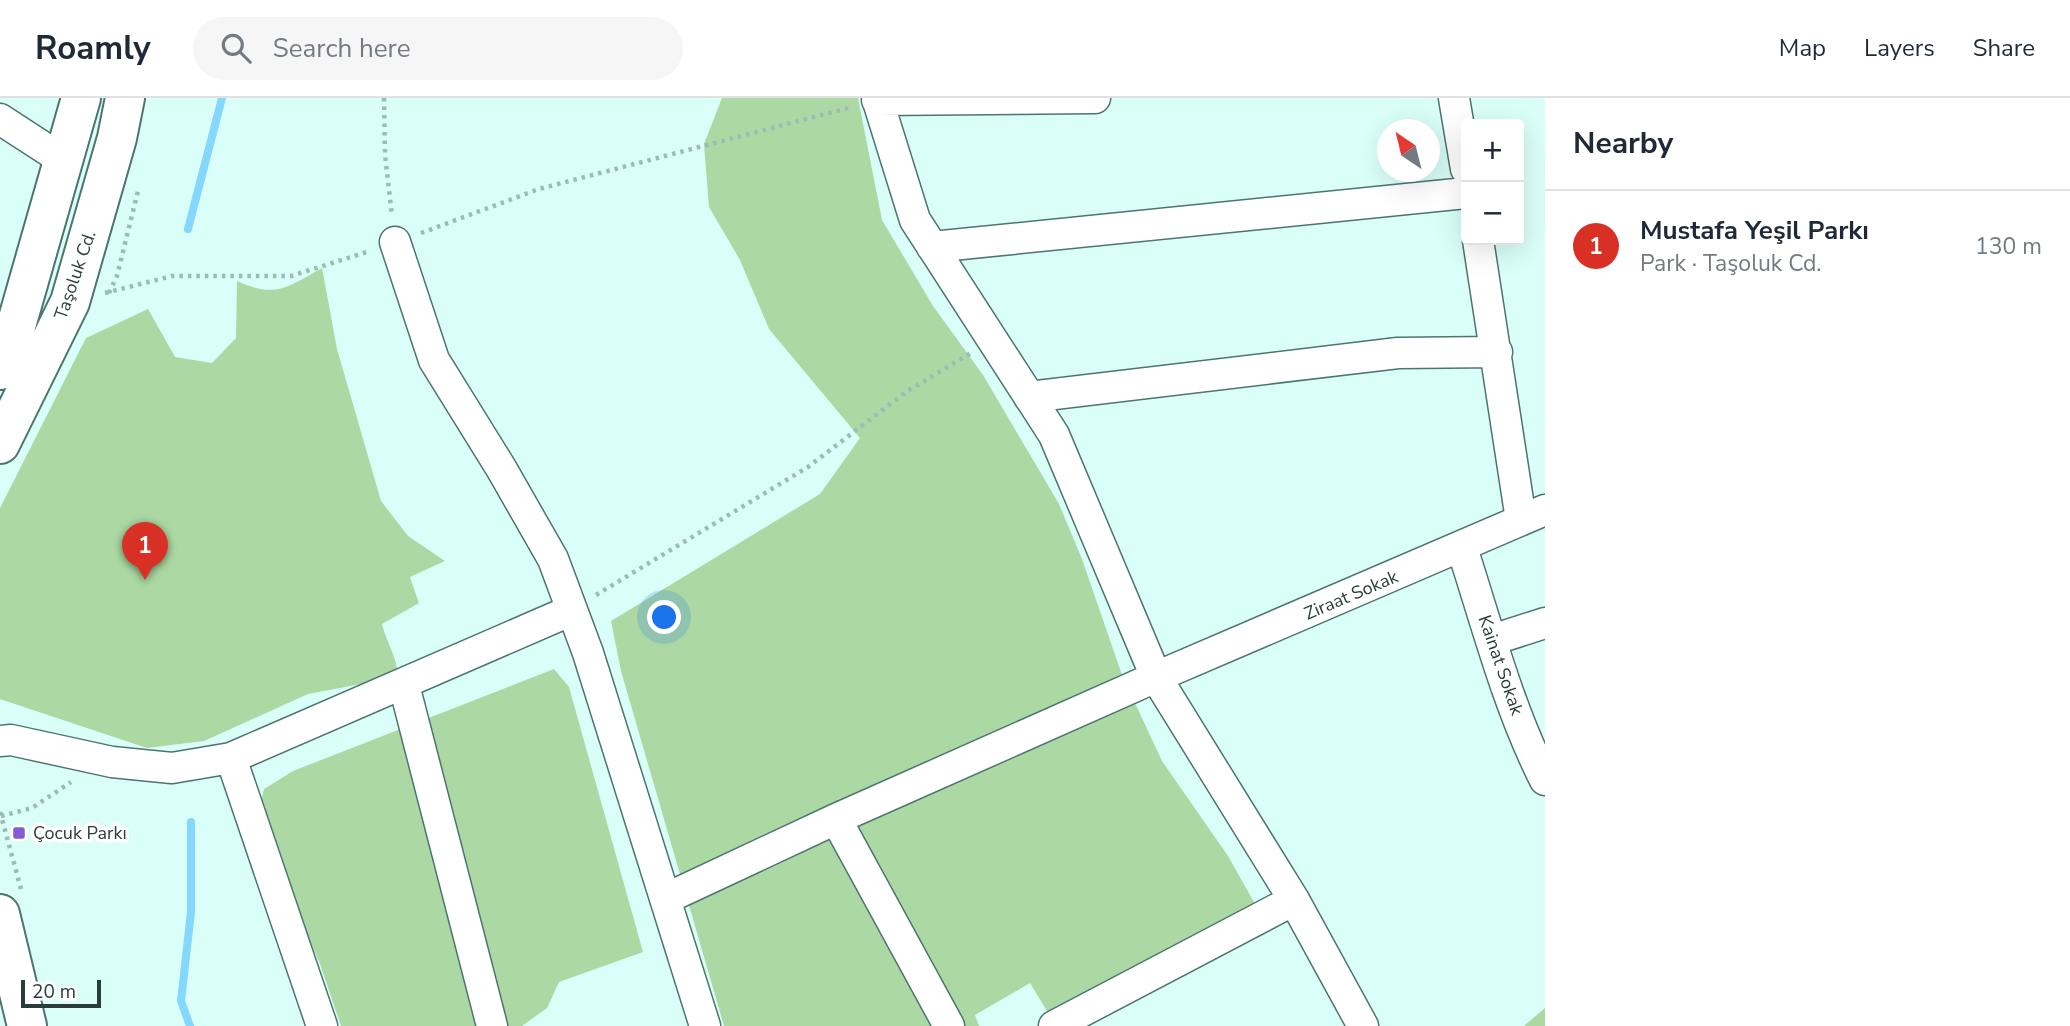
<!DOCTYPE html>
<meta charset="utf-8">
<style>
body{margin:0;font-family:"Nunito Sans",sans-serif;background:#f6f6f7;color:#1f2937}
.controls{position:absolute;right:21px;top:21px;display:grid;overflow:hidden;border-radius:7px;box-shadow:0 7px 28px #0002}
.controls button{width:63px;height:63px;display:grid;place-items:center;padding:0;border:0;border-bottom:2px solid #e0e1e3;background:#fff;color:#1f2937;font:35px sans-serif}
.compass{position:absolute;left:1377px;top:21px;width:63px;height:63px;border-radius:50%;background:#fff;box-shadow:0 7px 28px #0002;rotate:325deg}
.scale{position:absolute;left:21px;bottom:18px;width:80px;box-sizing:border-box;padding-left:7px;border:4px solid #2b3d3a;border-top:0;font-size:19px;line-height:24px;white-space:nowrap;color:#2b3d3a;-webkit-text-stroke:5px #fff;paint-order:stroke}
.you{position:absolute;left:665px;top:520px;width:24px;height:24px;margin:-18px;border:5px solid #fff;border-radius:50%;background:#1a73e8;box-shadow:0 0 0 10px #1a73e833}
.badge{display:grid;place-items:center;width:46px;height:46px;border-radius:50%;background:#d93025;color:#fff;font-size:23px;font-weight:700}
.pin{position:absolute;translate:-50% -58px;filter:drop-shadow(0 2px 4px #0008)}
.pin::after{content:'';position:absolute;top:37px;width:24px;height:21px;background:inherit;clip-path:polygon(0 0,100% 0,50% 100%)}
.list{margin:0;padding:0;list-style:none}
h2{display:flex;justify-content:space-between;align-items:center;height:91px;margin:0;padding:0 28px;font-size:30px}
h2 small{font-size:23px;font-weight:400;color:#747a83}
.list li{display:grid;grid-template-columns:46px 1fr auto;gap:21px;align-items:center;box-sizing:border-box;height:112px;padding:0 28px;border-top:2px solid #e0e1e3}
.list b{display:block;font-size:26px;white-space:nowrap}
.list p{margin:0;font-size:23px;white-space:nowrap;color:#747a83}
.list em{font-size:23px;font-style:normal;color:#747a83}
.icon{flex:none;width:38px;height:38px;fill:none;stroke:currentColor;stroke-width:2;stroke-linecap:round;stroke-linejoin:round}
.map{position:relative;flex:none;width:1545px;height:928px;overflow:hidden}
header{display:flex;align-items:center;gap:42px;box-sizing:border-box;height:98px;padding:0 35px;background:#fff;border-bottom:2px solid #e0e1e3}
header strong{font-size:33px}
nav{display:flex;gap:38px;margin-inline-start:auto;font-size:24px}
.search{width:490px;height:63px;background:#f6f6f7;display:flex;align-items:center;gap:18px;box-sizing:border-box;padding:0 24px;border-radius:38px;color:#747a83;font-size:26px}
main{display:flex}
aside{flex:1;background:#fff}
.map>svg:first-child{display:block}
.green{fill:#acd9a3}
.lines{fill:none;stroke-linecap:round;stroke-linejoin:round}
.stream{stroke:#84d7fd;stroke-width:8}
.street-casing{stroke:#4c7570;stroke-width:33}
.secondary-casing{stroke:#4c7570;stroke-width:42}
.path{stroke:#9dbbb6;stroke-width:4.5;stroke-dasharray:3.5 5;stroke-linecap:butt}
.street{stroke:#fff;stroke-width:30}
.secondary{stroke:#fff;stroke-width:38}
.poi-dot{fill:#855cd6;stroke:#fff;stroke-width:2.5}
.labels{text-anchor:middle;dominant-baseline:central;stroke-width:7;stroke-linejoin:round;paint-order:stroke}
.street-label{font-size:18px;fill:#2b3d3a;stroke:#fff}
.poi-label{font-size:18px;fill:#2b3d3a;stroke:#fff;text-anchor:start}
</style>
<header>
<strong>Roamly</strong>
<div class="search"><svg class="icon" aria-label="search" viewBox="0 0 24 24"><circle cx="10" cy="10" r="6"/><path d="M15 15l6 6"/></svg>Search here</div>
<nav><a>Map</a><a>Layers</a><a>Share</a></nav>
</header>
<main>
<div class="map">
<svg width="1545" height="928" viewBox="0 0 1545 928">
<rect width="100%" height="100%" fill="#dafef8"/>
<!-- green -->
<path class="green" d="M722,0H858L882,122L933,208L983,277L1059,406L1082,461L1122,577L1162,663L1228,758L1259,813L1216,852L1086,928H1056L1030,885L975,917L979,928H724L621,573L611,523L820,396L860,340L769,231L740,162L709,109L704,46Z
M322,170L337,251L381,403L408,438L445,463L410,479L419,505L382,526C387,546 397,558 398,579L308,596L204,643L147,650L0,601V410L86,240L148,211L175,259L212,265L236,240L237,183C275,201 288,189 322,170Z
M554,571L569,589L643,854L559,884L547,910L522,928H341L320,866L273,761L258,716L264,691L293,673Z
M1545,910V928H1524Z"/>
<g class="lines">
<!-- stream -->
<path class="stream" d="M188,131L222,0
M190,928L181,903L191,814V724"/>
<defs>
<path id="street" d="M877,0L915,122L1054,337L1156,579L1294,802L1363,928
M1454,0L1466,71
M877,2L1095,0
M0,21L63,62
M1478,142L1521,422
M395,144L434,262L501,370L553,461L588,555L705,928
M932,149L1466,95
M1029,299L1398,255L1497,254
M1462,450C1487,527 1508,609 1545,682
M1492,542L1545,525
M404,587L492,928
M0,643L11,642L112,664L172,670L231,660L572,512
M231,660L322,928
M836,721L949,928
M665,801L836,721L1156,579L1545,412
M1054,928L1294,802"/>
<path id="secondary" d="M0,272L8,256L81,0
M0,346L70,204L117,40L125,0
M0,816L27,928"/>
</defs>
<!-- street casing -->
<use href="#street" class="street-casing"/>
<!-- secondary casing -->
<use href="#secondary" class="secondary-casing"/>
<!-- path -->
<path class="path" d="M384,0L385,57L392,118
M421,135L539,91L852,9
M105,195L172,178H291L370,153
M109,195L117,178L138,93
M596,497L808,369L906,294L971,255
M0,714L21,791
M1,718L32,710L71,684"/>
<!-- street -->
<use href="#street" class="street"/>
<!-- secondary -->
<use href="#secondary" class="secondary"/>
</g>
<!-- markers -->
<rect class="poi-dot" x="12" y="728" width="14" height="14" rx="3.5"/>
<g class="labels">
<!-- street labels -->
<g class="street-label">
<text transform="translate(75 177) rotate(-71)">Taşoluk Cd.</text>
<text transform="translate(1351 497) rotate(-23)">Ziraat Sokak</text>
<text transform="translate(1501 567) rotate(71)">Kainat Sokak</text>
</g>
<!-- poi labels -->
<g class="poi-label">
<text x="33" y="735">Çocuk Parkı</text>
</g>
</g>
</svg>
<div class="controls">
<button>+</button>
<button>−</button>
</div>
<svg class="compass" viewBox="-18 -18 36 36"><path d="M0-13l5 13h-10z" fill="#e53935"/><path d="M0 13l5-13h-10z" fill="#747a83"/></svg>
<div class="scale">20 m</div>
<div class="you"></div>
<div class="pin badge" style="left:145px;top:482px">1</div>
</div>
<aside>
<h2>Nearby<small></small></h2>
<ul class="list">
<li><span class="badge">1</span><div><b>Mustafa Yeşil Parkı</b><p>Park · Taşoluk Cd.</p></div><em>130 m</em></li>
</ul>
</aside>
</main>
